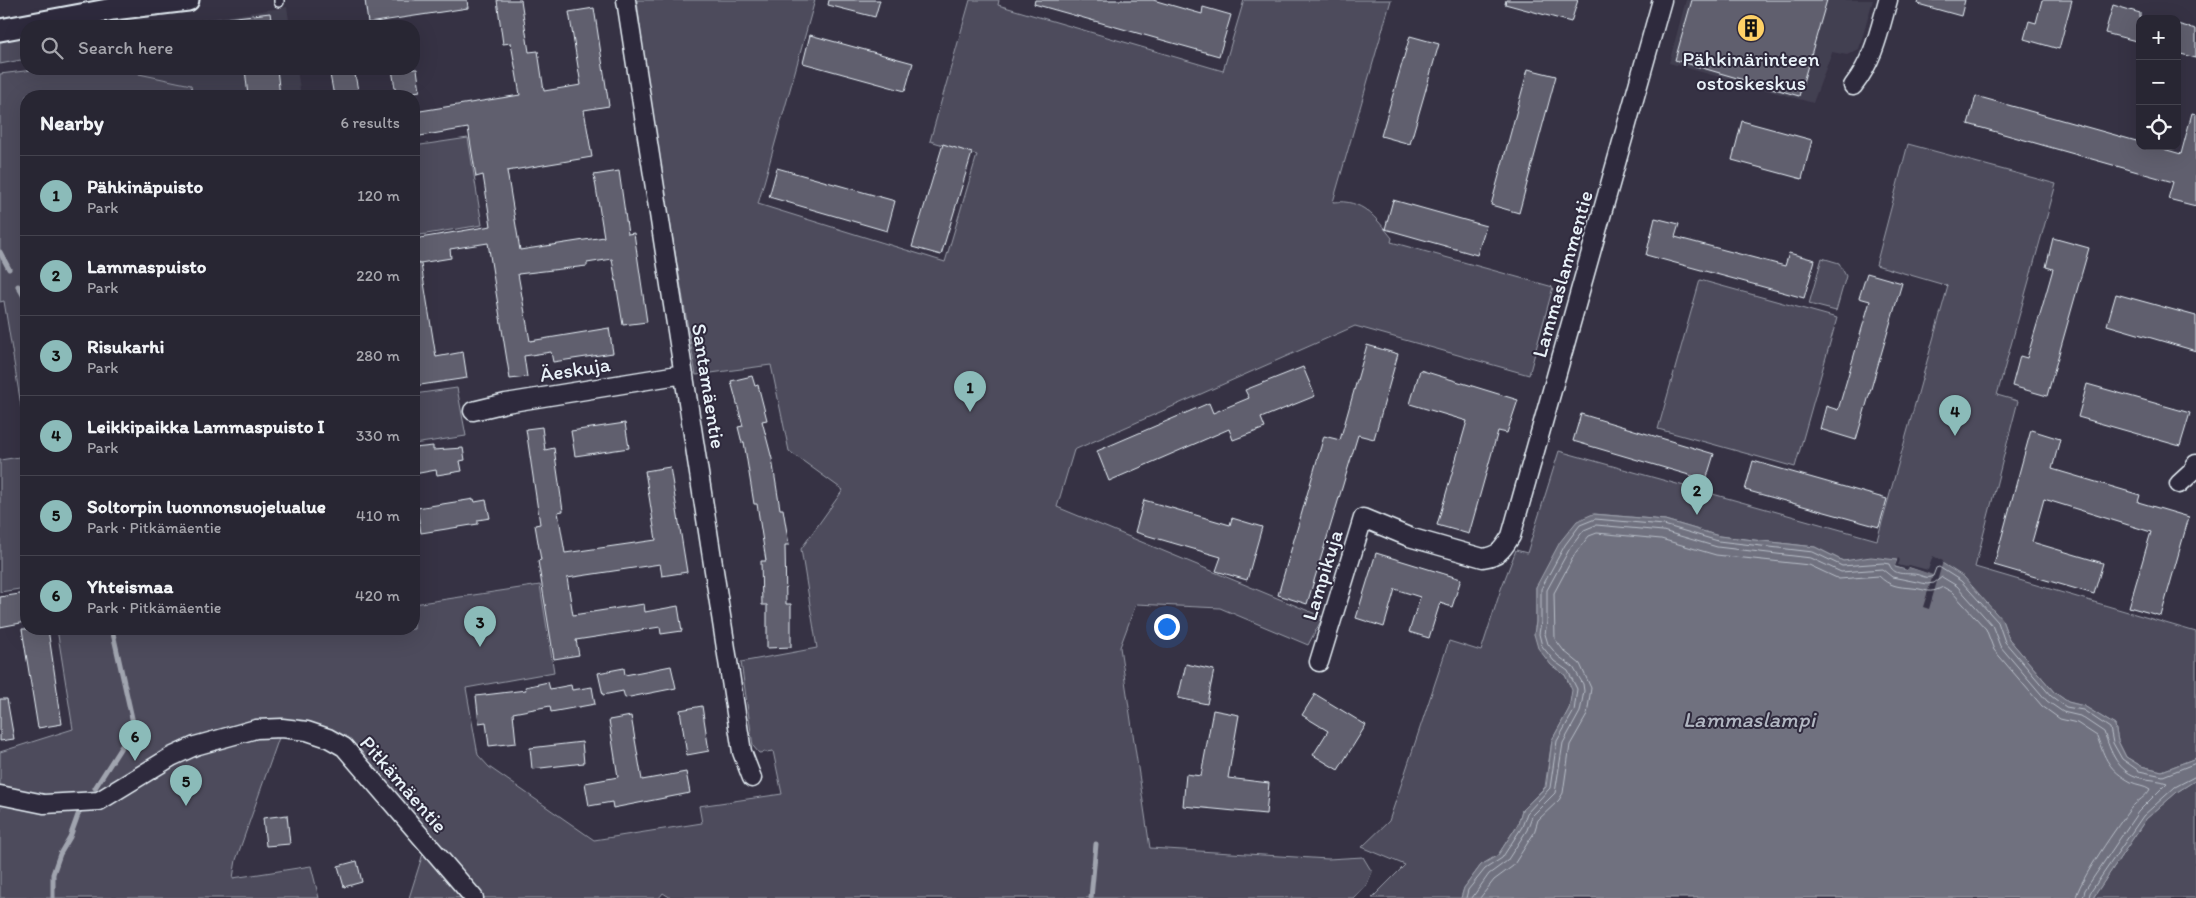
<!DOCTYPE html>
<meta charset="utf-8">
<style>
body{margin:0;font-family:Itim,sans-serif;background:#302e3b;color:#f1f3f6}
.controls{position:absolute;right:15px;top:15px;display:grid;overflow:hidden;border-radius:10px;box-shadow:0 5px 20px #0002}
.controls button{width:45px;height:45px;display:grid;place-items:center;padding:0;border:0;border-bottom:1px solid #44434e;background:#282633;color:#f1f3f6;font:25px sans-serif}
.you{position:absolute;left:1166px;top:626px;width:18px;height:18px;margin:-12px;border:4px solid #fff;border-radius:50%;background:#1a73e8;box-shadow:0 0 0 8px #1a73e833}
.badge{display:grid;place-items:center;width:32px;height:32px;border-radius:50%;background:#8bbbb9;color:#111;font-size:16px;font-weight:700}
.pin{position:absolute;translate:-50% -41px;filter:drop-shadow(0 1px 2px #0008)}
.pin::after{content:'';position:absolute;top:26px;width:18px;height:15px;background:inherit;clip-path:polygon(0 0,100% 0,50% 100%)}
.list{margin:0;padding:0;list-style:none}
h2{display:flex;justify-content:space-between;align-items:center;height:65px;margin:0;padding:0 20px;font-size:21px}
h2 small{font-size:16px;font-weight:400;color:#a5a5ac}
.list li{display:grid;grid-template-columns:32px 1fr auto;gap:15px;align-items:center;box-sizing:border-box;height:80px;padding:0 20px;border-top:1px solid #44434e}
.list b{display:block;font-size:19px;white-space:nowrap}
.list p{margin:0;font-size:16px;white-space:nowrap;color:#a5a5ac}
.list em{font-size:16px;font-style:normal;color:#a5a5ac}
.icon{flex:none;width:28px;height:28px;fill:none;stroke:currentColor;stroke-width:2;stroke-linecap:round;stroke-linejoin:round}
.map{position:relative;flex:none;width:2196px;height:898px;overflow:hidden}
.search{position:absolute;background:#282633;box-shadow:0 5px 20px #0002;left:20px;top:20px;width:400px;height:55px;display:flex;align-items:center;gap:12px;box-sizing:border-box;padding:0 18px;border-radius:20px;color:#a5a5ac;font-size:19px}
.panel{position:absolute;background:#282633;box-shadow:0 5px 20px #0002;left:20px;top:90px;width:400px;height:545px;border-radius:20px}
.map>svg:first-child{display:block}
.built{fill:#433f51}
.green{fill:#4d4b5c;stroke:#9a9eaa}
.water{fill:#70717f;stroke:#a0a4af}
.pier{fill:#363244}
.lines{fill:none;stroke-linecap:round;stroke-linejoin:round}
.shore{stroke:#b8bec8;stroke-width:1}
.stream{stroke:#a0a4af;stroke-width:5}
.building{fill:#605e6e;stroke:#e8f1f8}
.service-casing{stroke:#e8f1f8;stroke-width:12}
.minor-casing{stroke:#e8f1f8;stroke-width:21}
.tertiary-casing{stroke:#e8f1f8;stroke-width:25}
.service{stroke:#2f2a3d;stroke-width:9}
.minor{stroke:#2f2a3d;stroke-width:18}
.tertiary{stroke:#2f2a3d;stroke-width:21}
.labels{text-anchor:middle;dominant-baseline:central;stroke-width:4;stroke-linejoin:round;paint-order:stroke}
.poi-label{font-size:21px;fill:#e8f1f8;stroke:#2f2a3d}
.street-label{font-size:21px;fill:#e8f1f8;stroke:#2f2a3d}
.water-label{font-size:22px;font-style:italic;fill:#b2b7c2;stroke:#2f2a3d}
</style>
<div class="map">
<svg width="2196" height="898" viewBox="0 0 2196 898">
<rect width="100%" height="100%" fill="#363244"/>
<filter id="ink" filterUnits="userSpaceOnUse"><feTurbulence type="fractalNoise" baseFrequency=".02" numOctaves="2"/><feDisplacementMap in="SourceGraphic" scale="10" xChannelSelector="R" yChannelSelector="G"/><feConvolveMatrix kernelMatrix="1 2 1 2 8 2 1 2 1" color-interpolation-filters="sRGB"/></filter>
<g filter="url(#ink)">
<!-- built -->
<path class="built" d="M1686,0H1873L1859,49L1847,55L1832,52L1813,103L1669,63Z
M287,7L290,26H177L201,20Z
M139,69H297L301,96H193L191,85L138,74Z"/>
<!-- green -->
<path class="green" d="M637,0H815L758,204L945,262L977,155L930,141L970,0H999L998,5L1223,71L1244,0H1391L1333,202C1363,199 1375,217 1392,238L1391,242L1553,287L1529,375L1355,326L1074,450L1057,507L1323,617L1308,645L1220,608L1136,604L1120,647L1150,848L1328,859L1363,857L1372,872L1366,886L1353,898H671L663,893L659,898H409L426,844L344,747L282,729L236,860L233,878L311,866L319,898H0V752L73,729L57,629H414V604L540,585L554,672L466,688L478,755L489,767L594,840L702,823L699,806L782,794L773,751L759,753L753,746L741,662L817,648L801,549L843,490L789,451L771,365L696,375L646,82Z
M26,36V59L0,64V41Z
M41,69H139V74L191,85L193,96H26V436L4,301L0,302V74Z
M468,138L482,225L414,236V146Z
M1908,144L2056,184L1997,395L2018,401L1975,567L2196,632V758L2162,771L2141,766L2126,757L2118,741L2115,725L2084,706L2068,702L2054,692L2009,639L2002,620L1929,573L1857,560L1843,561L1815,547L1719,536L1665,520L1594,514L1536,587V622L1534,634L1551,665L1565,675L1573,690L1569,709L1552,740L1545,787L1522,810L1518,824L1498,855L1481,865L1464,888L1461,898H1372L1405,865L1362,847L1389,821L1449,641L1481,651L1501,589L1516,550L1527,553L1559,451L1877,540L1948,286L1876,265Z
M1822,258L1839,263L1846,276L1836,311L1809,304Z
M1700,280L1837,318L1795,467L1658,429Z
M457,388L466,436L414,444V394Z
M26,456V588L0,592V460Z
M2196,780V898H2093L2146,819L2177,792Z"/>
<!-- water -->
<path class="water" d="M1593,514L1665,520L1719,536L1815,547L1843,561L1871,557L1897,560L1895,567L1907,570L1908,567L1929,573L1934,558L1964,577L2002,620L2009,639L2054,692L2068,702L2084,706L2115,725L2118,741L2126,757L2141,766L2162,771L2196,758V780L2177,792L2146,819L2093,898H1461L1464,888L1481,865L1498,855L1518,824L1522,810L1546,787L1552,740L1569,709L1572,690L1565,675L1551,665L1538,648L1534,634L1536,622V587L1560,542L1577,521Z"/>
<!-- pier -->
<path class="pier" d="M1933,556L1943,561L1929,609L1923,607L1933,575L1909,567L1907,570L1895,566L1898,558L1900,560L1898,565L1906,567L1909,565L1928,570Z"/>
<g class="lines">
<!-- shore -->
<path class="shore" d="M1466,898L1468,890L1485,869L1502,858L1522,827L1527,813L1550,788L1557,741L1574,711L1577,689L1568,671L1554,661L1542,646L1539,634L1541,622V589L1565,545L1580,525L1595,519L1664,525L1718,541L1813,552L1842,566L1883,563L1889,564C1894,576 1904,573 1913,574C1921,574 1925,580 1933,576L1936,568L1939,567L1961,581L1998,622L2005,642L2051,696L2066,707L2083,710L2110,728L2113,743L2122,759L2139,771L2163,776L2196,763
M1472,898L1489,874L1507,861L1527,830L1532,816L1555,793L1563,743L1580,712L1584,691L1583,684L1573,667L1558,656L1548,644L1545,634L1547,622V590L1570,548L1584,530L1596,525L1663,531L1717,547L1811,558L1841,572L1882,569L1892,577L1927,584L1934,583L1942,577L1957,586L1992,625L2000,646L2047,701L2063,712L2080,716L2104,732C2111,752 2117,772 2141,778C2149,780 2160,780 2167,783L2138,812L2085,890L2083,898
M1480,898L1494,880L1513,866L1534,833L1538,820L1559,800L1563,793L1570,745L1587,715L1591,688L1580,664L1564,651L1555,639L1554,593L1576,552L1589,536L1597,533L1661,539L1716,555L1809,565L1839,579L1879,576C1889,586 1898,587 1912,588C1927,589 1928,595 1943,587L1952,592L1986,629L1994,650L2042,706L2060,719L2077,723L2097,736C2105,759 2109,770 2131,782C2137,785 2145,785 2150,789C2147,796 2137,801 2131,808C2121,821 2076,885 2076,898
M2089,898L2090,893L2143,816L2175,787L2196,776"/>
<!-- stream -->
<path class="stream" d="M0,252L9,269
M18,286L26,300
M95,788L134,727L112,629
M53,898V874L60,854L70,837L79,812
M1091,898L1096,844"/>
</g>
<!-- building -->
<path class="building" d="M365,0H467L468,8L368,23Z
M497,0H521L529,52L538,51L544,91L581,85L569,12L594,8L609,106L584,110L592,157L507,171L516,226L520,250L604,237L594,175L619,171L628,234L634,233L647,322L623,325L612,259L587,263V266L518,274L530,341L609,328L613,353L553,362L551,352L524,356L527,377L510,379L488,243L450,249L451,258L414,264H421L436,357L463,352L467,378L414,386V239L491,226L483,175L476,177L468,128L414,137V112L520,95L511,43L503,44Z
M829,0H880L875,17L828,5Z
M1035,0H1153L1202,14L1203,7L1231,15L1219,56L1034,4Z
M1506,0H1578L1571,22L1505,4Z
M1692,0H1827L1799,96L1675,60Z
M1919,0H1965L1961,16L1918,4Z
M2042,0H2072L2059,49L2024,39L2029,21L2036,23Z
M2113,5L2140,13V42L2105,33Z
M270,13L272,26H229L228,18Z
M2177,24L2196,29V58L2177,53Z
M810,35L913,63L905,91L803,63Z
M1410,36L1439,44L1410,144L1381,136Z
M245,69H277L280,96H248Z
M329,69H354L359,96H334Z
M392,69H417L420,91L396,95Z
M1528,69L1556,76L1519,213L1491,205Z
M1976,96L2140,142V146H2153L2181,154L2192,113L2196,114V206L2168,199L2173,182L1968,124Z
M1742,121L1812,140L1802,179L1732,160Z
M943,144L972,153L941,255L912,247Z
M777,168L895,201L887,231L769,197Z
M1393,200L1486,226L1477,255L1385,229Z
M1655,218L1679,224L1675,237L1785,266L1789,253L1815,260L1804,298L1646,255Z
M2053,238L2089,248L2047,396L2012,386L2020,356L2027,358L2043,304L2053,269L2046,267Z
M1867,273L1902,283L1856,440L1820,429L1826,406L1838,410L1870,301L1859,298Z
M2116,294L2196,316V351L2107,325Z
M1367,345L1398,354L1374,439L1358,435L1307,604L1278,595L1324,436L1340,440Z
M1303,367L1315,396L1261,418L1265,428L1233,440L1229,429L1109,481L1097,451L1209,403L1213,413L1249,398L1245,390Z
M1420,370L1518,400L1507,433L1498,431L1469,534L1437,525L1467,421L1410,404Z
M752,376L755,386L758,385L767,420L762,421L772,459L780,509H783L789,545H785L786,604H791V647L767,648V605H762L761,561H766L757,504H754L744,442L742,443L738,427L743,426L731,381Z
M2087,384L2190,413L2180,446L2078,417Z
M1581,414L1714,454L1706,480L1573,441Z
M625,423L629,448L575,456L571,431Z
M542,427L545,450L554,448L563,511L558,512L565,553L656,540L645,471L670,467L687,572L662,576L660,564L567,578L573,615L644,604L645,612L678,606L682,631L661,634L660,627L576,640L579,655L554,659L538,561L541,560L535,525L540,524L526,429Z
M2031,430L2060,439L2052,469L2140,495L2138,502L2189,517L2161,616L2129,607L2151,532L2044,499L2032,542L2103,563L2094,594L1994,565Z
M433,446V450L463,448L465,460L460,461L462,471L437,475L436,470L414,474V448Z
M1753,461L1887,499L1879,527L1745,490Z
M474,499L475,502L486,500L490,518L478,520V524L421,533L417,508Z
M1144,500L1230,525L1232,518L1262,527L1247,580L1216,571L1221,557L1135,532Z
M1376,553L1461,579L1452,607L1440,603L1429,638L1409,632L1420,597L1395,589L1384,627L1356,618Z
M26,593V622L0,627V597Z
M22,629H48L62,724L38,728Z
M1186,664L1214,670L1207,704L1178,698Z
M671,666L676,688L625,698L623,691L603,695L598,673L624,668L625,675Z
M548,682L550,689L571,685L572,690L592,687L595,704L551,712L550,706L513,713L516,743L489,746L486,722L479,723L476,696L526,690L525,687Z
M1315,694L1366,725L1338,770L1313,755L1328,731L1302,715Z
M0,699H7L14,739L0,741Z
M702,706L709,751L687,755L680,710Z
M1213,710L1239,715L1228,778L1269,783L1266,814L1183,806L1186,774L1201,776Z
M631,716L642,780L686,772L690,793L613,808L612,802L589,806L585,783L618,777L609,720Z
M582,742L584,763L532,769L530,748Z
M287,815L290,844L266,846L263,818Z
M357,861L362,882L344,887L338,866Z"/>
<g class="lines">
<defs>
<path id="service" d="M279,2V0"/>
<path id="minor" d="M626,0L742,752L752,778
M1853,86C1874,59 1879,32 1888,0
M473,411L506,403L684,374
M2179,484L2192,472L2196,464
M1319,662L1363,518L1409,537L1483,558C1500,555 1502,550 1511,536L1662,0
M0,795L44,804L99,801L171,757L195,746L256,729L282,728L307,731L328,738L344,747L474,898"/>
<path id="tertiary" d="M0,30L113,9L188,0"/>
</defs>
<!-- service casing -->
<use href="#service" class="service-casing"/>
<!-- minor casing -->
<use href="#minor" class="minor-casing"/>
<!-- tertiary casing -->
<use href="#tertiary" class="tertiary-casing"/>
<!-- service -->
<use href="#service" class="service"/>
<!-- minor -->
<use href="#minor" class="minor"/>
<!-- tertiary -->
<use href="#tertiary" class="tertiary"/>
</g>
</g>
<!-- icons -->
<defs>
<symbol id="building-disc" viewBox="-11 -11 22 22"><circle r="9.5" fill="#ffd166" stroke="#2f2a3d"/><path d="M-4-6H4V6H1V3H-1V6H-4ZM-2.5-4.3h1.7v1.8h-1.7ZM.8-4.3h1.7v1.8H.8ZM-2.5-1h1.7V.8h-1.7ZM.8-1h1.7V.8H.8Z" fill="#111"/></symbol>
</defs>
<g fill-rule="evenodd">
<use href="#building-disc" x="1735" y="12" width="32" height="32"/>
</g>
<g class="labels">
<!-- poi labels -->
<g class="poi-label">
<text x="1751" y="58">Pähkinärinteen<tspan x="1751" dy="24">ostoskeskus</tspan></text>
</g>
<!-- street labels -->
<g class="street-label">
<text transform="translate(1562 274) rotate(-74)">Lammaslammentie</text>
<text transform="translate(575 369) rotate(-9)">Äeskuja</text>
<text transform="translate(709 386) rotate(81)">Santamäentie</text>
<text transform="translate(1322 575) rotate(-73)">Lampikuja</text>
<text transform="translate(404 784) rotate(49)">Pitkämäentie</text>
</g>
<!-- water labels -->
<g class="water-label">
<text x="1749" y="719">Lammaslampi</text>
</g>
</g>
</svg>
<div class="controls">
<button>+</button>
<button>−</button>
<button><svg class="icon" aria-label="locate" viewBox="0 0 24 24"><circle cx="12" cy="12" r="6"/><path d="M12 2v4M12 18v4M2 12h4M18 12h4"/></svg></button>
</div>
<div class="you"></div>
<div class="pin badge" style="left:970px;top:412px">1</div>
<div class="pin badge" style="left:1697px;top:515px">2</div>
<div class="pin badge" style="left:480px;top:647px">3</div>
<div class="pin badge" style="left:1955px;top:436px">4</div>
<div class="pin badge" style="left:186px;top:806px">5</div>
<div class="pin badge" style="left:135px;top:761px">6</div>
<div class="search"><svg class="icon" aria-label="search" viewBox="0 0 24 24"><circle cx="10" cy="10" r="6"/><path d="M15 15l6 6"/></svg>Search here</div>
<section class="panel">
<h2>Nearby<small>6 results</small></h2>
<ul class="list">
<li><span class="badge">1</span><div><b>Pähkinäpuisto</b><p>Park</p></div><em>120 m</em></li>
<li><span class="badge">2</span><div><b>Lammaspuisto</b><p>Park</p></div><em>220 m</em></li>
<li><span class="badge">3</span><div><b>Risukarhi</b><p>Park</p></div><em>280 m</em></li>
<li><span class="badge">4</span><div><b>Leikkipaikka Lammaspuisto I</b><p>Park</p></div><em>330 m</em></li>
<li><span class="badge">5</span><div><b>Soltorpin luonnonsuojelualue</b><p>Park · Pitkämäentie</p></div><em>410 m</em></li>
<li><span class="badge">6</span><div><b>Yhteismaa</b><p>Park · Pitkämäentie</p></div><em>420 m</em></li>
</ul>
</section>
</div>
